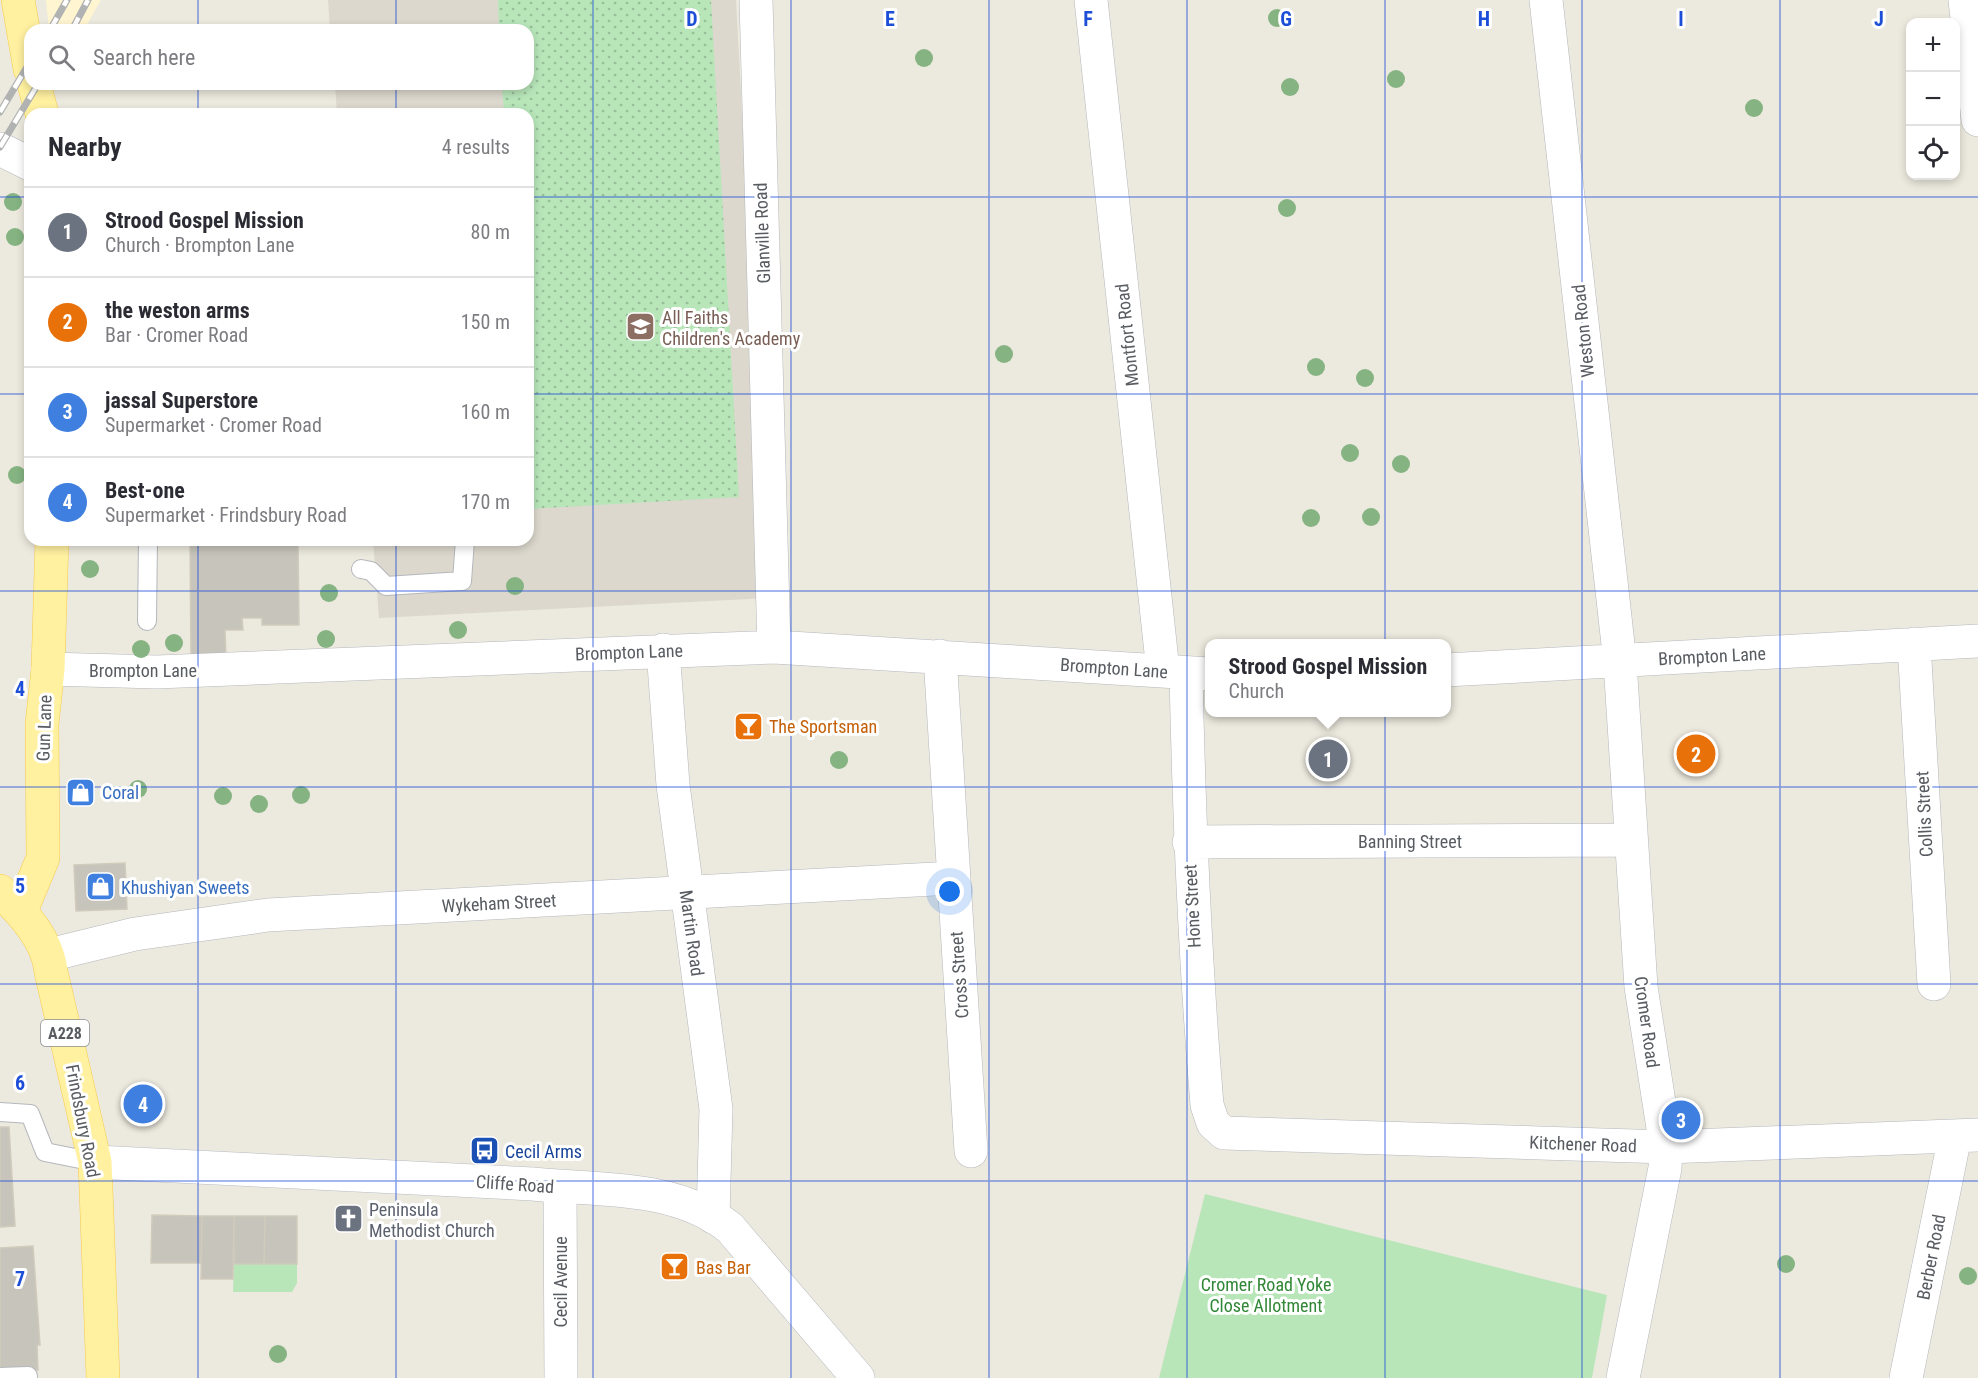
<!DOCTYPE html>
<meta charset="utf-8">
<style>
body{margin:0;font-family:"Roboto Condensed",sans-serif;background:#f2f2f3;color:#2b2b33}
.controls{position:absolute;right:18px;top:18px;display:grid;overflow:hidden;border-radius:12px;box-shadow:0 3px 9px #0003}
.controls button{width:54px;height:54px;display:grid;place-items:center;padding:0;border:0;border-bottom:2px solid #e1e1e2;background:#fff;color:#2b2b33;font:30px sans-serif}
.you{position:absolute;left:950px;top:892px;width:21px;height:21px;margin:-15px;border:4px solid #fff;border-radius:50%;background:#1a73e8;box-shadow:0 0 0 9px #1a73e833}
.badge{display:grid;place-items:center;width:39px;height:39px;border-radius:50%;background:#db2777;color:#fff;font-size:20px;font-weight:700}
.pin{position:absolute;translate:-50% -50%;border:3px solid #fff;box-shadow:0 2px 6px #0006}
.popup{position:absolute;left:1205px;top:639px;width:246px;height:78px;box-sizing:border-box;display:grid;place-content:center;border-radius:12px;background:#fff;filter:drop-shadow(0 2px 4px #0005);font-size:20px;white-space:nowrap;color:#7c7c81}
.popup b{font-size:22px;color:#2b2b33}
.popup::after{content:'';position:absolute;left:50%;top:100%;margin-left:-12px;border:12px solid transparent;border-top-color:#fff}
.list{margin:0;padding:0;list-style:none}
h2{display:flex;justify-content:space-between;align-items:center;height:78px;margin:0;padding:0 24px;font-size:26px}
h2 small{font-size:20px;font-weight:400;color:#7c7c81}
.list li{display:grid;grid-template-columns:39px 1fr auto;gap:18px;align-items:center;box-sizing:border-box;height:90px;padding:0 24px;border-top:2px solid #e1e1e2}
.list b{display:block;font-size:22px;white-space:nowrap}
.list p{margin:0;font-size:20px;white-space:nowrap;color:#7c7c81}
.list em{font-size:20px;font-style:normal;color:#7c7c81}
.icon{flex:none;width:33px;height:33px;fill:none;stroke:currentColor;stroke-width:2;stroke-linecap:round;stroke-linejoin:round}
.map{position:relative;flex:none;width:1978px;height:1378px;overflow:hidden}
.search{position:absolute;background:#fff;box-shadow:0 3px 9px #0003;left:24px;top:24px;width:510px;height:66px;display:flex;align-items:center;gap:15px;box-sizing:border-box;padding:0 21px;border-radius:18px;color:#7c7c81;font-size:22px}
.panel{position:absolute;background:#fff;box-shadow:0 3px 9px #0003;left:24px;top:108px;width:510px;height:438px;border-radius:18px}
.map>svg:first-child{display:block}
.commercial{fill:#fff5d0}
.education{fill:#dcd8cd}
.grass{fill:url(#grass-dots)}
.garden{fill:#b8e6b9}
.building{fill:#c7c4bb;stroke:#d1cbbc;stroke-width:1.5}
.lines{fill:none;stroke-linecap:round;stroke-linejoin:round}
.lane-casing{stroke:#b5b7bd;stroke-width:20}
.street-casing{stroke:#b5b7bd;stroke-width:34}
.secondary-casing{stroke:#b7bbc2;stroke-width:34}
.primary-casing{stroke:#f9ca4a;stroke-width:34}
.lane{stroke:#fff;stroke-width:18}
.street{stroke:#fff;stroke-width:33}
.secondary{stroke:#fff;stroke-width:33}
.primary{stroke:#fff1a0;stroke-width:33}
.rail-casing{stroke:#b1b2b2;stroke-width:7}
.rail{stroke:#fff;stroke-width:4.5;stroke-dasharray:14;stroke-linecap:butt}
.tree{fill:#85b381}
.grid{fill:none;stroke:#1d4ed8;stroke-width:1.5;stroke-opacity:0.55}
.labels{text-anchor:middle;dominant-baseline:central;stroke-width:6;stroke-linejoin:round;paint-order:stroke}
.shield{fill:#fff;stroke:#8a8d90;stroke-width:1.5}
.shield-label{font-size:16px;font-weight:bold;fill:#585c61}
.street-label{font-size:18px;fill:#585c61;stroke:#fff}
.education-label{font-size:18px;fill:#785e54;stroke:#fff;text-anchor:start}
.food-label{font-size:18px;fill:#c56008;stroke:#fff;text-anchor:start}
.shop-label{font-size:18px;fill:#366cbe;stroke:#fff;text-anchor:start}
.transit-label{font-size:18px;fill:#164399;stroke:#fff;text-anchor:start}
.worship-label{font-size:18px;fill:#5b616d;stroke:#fff;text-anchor:start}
.park-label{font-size:18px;fill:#308735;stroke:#fff}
.grid-label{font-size:20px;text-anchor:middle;font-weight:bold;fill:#1d4ed8;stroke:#fff;stroke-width:6;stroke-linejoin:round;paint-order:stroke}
</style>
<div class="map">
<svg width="1978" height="1378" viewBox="0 0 1978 1378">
<defs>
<pattern id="grass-dots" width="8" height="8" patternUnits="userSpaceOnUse" patternTransform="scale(1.5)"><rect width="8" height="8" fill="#b8e6b9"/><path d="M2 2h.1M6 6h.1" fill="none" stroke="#98be9a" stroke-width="1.8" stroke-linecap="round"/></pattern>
</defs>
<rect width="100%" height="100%" fill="#ece9de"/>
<!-- commercial -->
<path class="commercial" d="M46,0H101L84,30H49Z"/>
<!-- education -->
<path class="education" d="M328,0H736L768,598L379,618L373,540H528V114H337L335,84H528V30H330Z"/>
<!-- grass -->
<path class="grass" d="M498,0H711L739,497L528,509V114H504L502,84H528V30H499Z"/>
<!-- garden -->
<path class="garden" d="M1205,1194L1607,1295L1592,1378H1159Z
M234,1264H297V1283L292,1292H233Z"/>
<!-- building -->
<path class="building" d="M190,540H243V542H251V540H298L299,625H262V618H242L243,630H225L226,658H191Z
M125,863L127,909L76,911L74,865Z
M0,1127H9L15,1226L0,1227Z
M152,1215L202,1216L201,1263H151Z
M202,1216H234L233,1279H201Z
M234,1216H265L264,1264H234Z
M265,1216H297V1264H264Z
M33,1246L40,1345H37L38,1370L0,1373V1248Z"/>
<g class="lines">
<defs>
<path id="lane" d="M361,569L371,571L386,586L462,581L465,540
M147,621L148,540
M0,1112L30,1114L45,1152L95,1162
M0,1377L28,1376"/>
<path id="street" d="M756,0L774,647
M1091,0L1163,671
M1546,0L1620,662L1641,987L1666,1147L1665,1168L1623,1378
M1965,0L1978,120
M0,149L30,164
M1914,644L1934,984
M663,650L673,785L716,1109L713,1217
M940,656L971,1151
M48,669L157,672L774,647L1210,674
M1446,670L1978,641
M1186,673C1189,818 1195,961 1207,1105L1213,1123L1224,1133L1666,1147L1978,1135
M1189,842L1630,840
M49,955L135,934L268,915L953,878
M560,1187L561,1378
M1906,1378L1955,1136"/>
<path id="secondary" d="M95,1162L533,1184C598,1191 675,1184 730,1228L858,1378"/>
<path id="primary" d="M18,0L30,69
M34,84L42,114
M0,891C23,913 48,940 51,972L95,1162L103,1378
M21,911L43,858L42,724L48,669L52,540"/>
</defs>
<!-- lane casing -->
<use href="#lane" class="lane-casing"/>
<!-- street casing -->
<use href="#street" class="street-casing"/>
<!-- secondary casing -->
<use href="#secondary" class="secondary-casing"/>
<!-- primary casing -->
<use href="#primary" class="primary-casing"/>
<!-- lane -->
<use href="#lane" class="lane"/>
<!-- street -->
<use href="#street" class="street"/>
<!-- secondary -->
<use href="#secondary" class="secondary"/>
<!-- primary -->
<use href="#primary" class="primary"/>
<defs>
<path id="rail" d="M50,30L67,0
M72,30L88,0
M0,112L30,62
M0,147L38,84"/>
</defs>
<!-- rail casing -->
<use href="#rail" class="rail-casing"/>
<!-- rail -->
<use href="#rail" class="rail"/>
</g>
<!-- trees -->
<g class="tree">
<circle cx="1277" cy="18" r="9"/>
<circle cx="924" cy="58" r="9"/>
<circle cx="1396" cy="79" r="9"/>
<circle cx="1290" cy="87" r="9"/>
<circle cx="1754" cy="108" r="9"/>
<circle cx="13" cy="202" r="9"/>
<circle cx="1287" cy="208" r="9"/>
<circle cx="15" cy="237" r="9"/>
<circle cx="1004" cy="354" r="9"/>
<circle cx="1316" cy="367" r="9"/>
<circle cx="1365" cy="378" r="9"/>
<circle cx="1350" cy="453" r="9"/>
<circle cx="1401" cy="464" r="9"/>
<circle cx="17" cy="475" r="9"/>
<circle cx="1371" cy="517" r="9"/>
<circle cx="1311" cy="518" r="9"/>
<circle cx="90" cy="569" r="9"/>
<circle cx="515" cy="586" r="9"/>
<circle cx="329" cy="593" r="9"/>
<circle cx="458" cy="630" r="9"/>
<circle cx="326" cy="639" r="9"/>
<circle cx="174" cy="643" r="9"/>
<circle cx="141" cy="649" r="9"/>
<circle cx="839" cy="760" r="9"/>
<circle cx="138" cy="789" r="9"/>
<circle cx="301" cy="795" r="9"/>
<circle cx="223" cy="796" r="9"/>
<circle cx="259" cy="804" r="9"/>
<circle cx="1786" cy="1264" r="9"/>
<circle cx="1968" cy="1276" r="9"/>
<circle cx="278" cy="1354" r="9"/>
</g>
<!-- grid -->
<path class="grid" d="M198,0V30M396,0V30M593,0V1378M791,0V1378M989,0V1378M1187,0V1378M1385,0V1378M1582,0V1378M1780,0V1378M198,84V114M396,84V114M0,197H30M528,197H1978M0,394H30M528,394H1978M198,540V1378M396,540V1378M0,591H1978M0,787H1978M0,984H1978M0,1181H1978"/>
<!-- icons -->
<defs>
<symbol id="school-square" viewBox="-11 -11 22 22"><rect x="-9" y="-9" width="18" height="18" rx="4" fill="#8d6e63" stroke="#fff"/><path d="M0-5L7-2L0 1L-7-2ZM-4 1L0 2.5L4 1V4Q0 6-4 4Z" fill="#fff"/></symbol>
<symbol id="bar-square" viewBox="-11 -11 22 22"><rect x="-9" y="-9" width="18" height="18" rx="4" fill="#e8710a" stroke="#fff"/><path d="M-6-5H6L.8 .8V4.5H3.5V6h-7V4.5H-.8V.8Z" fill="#fff"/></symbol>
<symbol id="shop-square" viewBox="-11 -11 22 22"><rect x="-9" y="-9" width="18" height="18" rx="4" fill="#3f7fe0" stroke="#fff"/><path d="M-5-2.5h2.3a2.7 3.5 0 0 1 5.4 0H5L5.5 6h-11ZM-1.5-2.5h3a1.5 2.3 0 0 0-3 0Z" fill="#fff"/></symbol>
<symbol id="bus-square" viewBox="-11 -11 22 22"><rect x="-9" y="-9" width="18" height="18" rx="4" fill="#1a4fb4" stroke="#fff"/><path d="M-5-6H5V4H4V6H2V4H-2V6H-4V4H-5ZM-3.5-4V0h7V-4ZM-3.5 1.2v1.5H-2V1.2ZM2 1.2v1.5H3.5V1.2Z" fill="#fff"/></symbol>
<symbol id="church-square" viewBox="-11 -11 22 22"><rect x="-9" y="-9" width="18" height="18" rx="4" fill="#6b7280" stroke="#fff"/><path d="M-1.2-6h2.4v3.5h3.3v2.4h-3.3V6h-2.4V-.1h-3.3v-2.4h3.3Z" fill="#fff"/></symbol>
</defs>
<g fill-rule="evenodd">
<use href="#school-square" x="624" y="310" width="33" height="33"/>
<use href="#bar-square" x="732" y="710" width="33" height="33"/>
<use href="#shop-square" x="64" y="776" width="33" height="33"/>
<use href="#shop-square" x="84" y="870" width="33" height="33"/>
<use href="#bus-square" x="468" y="1134" width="33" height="33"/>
<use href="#church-square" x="332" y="1202" width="33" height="33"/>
<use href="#bar-square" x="658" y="1250" width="33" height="33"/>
</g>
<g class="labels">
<!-- shield labels -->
<rect class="shield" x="41" y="1020" width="48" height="26" rx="4.5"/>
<g class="shield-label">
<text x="65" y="1033">A228</text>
</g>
<!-- street labels -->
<g class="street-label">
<text transform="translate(762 233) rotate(-92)">Glanville Road</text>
<text transform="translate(1583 331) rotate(-96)">Weston Road</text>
<text transform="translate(1127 335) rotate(-96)">Montfort Road</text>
<text transform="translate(629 652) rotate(-2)">Brompton Lane</text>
<text transform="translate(1712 656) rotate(-3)">Brompton Lane</text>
<text transform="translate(1114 668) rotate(4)">Brompton Lane</text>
<text x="143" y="670">Brompton Lane</text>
<text transform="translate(44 728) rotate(-88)">Gun Lane</text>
<text transform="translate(1924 814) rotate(-93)">Collis Street</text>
<text x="1410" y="841">Banning Street</text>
<text transform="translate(499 903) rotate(-3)">Wykeham Street</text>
<text transform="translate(1192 906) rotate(-93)">Hone Street</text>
<text transform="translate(692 933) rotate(82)">Martin Road</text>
<text transform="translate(959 975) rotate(-94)">Cross Street</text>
<text transform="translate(1647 1022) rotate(82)">Cromer Road</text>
<text transform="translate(83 1121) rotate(79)">Frindsbury Road</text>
<text transform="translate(1583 1144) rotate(2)">Kitchener Road</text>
<text transform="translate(515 1184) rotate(4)">Cliffe Road</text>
<text transform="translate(1931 1257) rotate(-79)">Berber Road</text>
<text transform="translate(560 1282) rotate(-90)">Cecil Avenue</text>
</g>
<!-- education labels -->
<g class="education-label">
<text x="662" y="317">All Faiths<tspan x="662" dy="21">Children's Academy</tspan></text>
</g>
<!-- food labels -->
<g class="food-label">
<text x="769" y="726">The Sportsman</text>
<text x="696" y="1267">Bas Bar</text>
</g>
<!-- shop labels -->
<g class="shop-label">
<text x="102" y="792">Coral</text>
<text x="121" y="887">Khushiyan Sweets</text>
</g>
<!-- transit labels -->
<g class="transit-label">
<text x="505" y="1151">Cecil Arms</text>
</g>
<!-- worship labels -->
<g class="worship-label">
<text x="369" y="1209">Peninsula<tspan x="369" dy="21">Methodist Church</tspan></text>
</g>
<!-- park labels -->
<g class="park-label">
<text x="1266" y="1284">Cromer Road Yoke<tspan x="1266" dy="21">Close Allotment</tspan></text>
</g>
</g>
<g class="grid-label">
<text x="692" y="26">D</text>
<text x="890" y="26">E</text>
<text x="1088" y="26">F</text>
<text x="1286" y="26">G</text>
<text x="1484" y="26">H</text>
<text x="1681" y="26">I</text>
<text x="1879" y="26">J</text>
<text x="20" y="696">4</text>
<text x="20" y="893">5</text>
<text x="20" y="1090">6</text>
<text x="20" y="1286">7</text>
</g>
</svg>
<div class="controls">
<button>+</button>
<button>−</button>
<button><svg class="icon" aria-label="locate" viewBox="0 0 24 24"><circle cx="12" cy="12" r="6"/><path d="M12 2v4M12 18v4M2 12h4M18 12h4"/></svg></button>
</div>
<div class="you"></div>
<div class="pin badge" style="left:1328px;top:759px;background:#6b7280">1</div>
<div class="popup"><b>Strood Gospel Mission</b>Church</div>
<div class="pin badge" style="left:1696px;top:754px;background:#e8710a">2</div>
<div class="pin badge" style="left:1681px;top:1120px;background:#3f7fe0">3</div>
<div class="pin badge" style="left:143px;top:1104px;background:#3f7fe0">4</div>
<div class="search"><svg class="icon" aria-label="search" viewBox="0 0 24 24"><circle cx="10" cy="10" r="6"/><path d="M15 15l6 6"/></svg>Search here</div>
<section class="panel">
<h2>Nearby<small>4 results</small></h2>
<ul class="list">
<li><span class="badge" style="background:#6b7280">1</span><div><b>Strood Gospel Mission</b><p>Church · Brompton Lane</p></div><em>80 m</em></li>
<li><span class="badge" style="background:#e8710a">2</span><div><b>the weston arms</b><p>Bar · Cromer Road</p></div><em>150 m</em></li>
<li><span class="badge" style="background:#3f7fe0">3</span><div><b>jassal Superstore</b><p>Supermarket · Cromer Road</p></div><em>160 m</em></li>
<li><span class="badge" style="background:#3f7fe0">4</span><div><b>Best-one</b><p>Supermarket · Frindsbury Road</p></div><em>170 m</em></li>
</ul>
</section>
</div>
